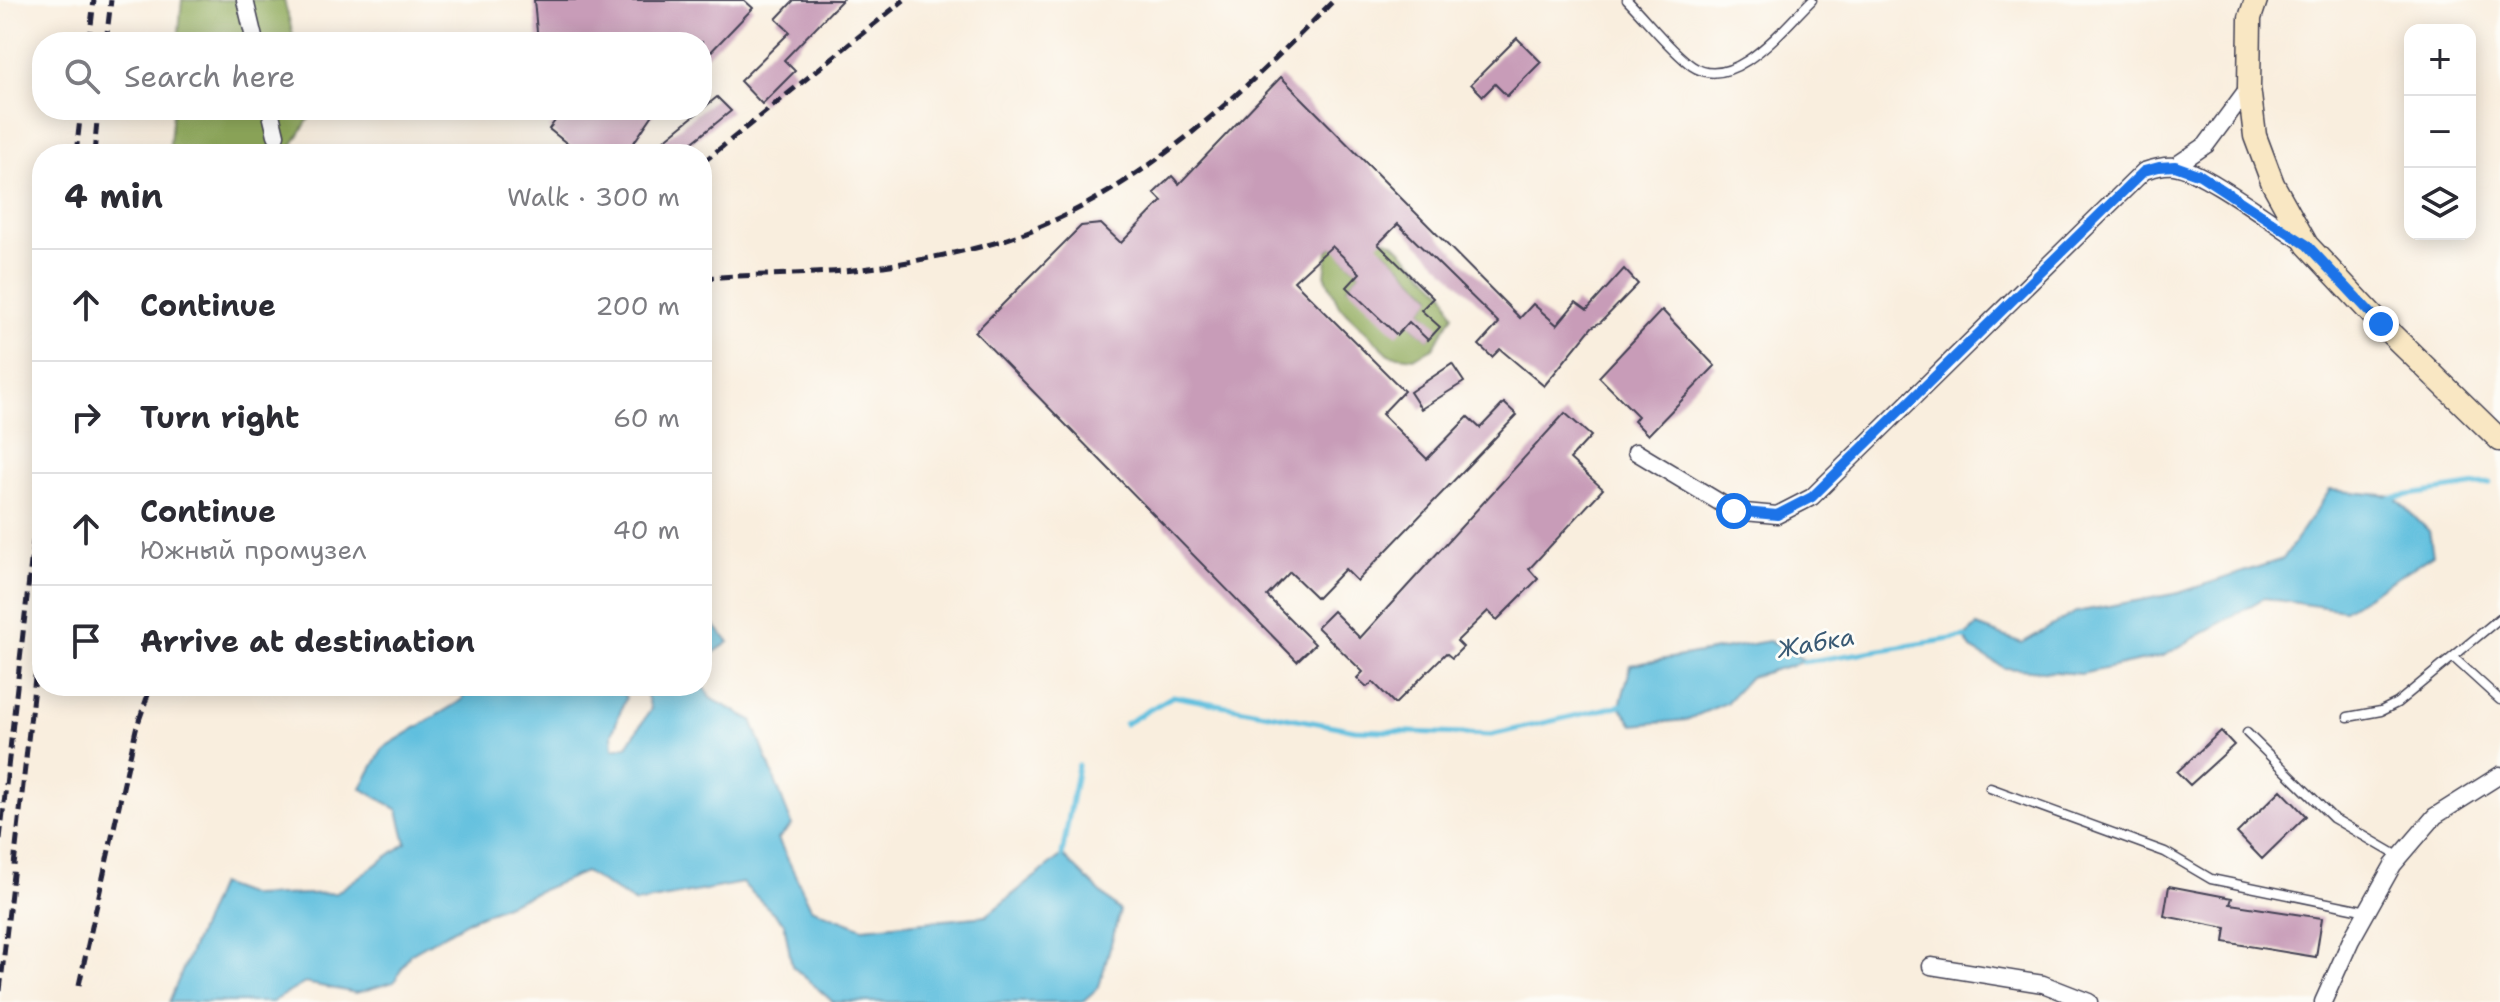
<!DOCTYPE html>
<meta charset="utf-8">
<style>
body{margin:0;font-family:"Shantell Sans",sans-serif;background:#f7f7f7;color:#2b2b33}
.controls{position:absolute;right:24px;top:24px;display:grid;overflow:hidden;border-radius:16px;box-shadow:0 4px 20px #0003}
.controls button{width:72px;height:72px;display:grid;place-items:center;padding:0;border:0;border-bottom:2px solid #e1e1e2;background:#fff;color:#2b2b33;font:40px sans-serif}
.stop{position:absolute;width:24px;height:24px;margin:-18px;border:6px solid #1a73e8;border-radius:50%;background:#fff}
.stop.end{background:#1a73e8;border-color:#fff;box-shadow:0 2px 8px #0008}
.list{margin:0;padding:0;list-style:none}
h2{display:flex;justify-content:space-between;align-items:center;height:104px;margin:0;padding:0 32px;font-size:34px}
h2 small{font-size:26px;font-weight:400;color:#7c7c81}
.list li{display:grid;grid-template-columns:52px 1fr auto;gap:24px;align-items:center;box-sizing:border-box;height:112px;padding:0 32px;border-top:2px solid #e1e1e2}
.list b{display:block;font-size:30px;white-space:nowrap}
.list p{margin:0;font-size:26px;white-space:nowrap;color:#7c7c81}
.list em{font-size:26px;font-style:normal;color:#7c7c81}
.icon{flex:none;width:44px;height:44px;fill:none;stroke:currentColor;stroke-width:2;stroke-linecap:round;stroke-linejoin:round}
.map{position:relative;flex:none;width:2500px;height:1002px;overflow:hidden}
.search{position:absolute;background:#fff;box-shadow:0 4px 20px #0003;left:32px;top:32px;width:680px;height:88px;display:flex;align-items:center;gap:20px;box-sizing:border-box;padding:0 28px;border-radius:32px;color:#7c7c81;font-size:30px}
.panel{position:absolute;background:#fff;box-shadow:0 4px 20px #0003;left:32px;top:144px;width:680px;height:552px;border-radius:32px}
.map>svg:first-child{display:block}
.forest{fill:#90aa5b;stroke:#59664b;stroke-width:2;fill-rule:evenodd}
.water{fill:#60bfde;stroke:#41708c;stroke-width:2}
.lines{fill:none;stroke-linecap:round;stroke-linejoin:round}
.stream{stroke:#60bfde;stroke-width:5}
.building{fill:#c89cb8}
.lane-casing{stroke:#424153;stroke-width:11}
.street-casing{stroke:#424153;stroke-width:19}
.secondary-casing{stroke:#424153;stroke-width:25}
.lane{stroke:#fff;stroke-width:8}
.street{stroke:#fff;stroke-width:16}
.secondary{stroke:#f9e7c3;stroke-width:22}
.rail{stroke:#22223b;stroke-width:5;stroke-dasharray:12 6;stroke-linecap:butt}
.route{stroke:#1a73e8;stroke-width:10}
.labels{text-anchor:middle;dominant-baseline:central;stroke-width:6;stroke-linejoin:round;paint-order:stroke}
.water-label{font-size:24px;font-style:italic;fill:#385974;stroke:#fdfcf7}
</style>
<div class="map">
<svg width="2500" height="1002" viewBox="0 0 2500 1002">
<rect width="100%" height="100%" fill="#fdfcf7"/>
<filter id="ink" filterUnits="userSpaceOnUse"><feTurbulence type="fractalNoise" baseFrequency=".0125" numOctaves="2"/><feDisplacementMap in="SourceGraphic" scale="16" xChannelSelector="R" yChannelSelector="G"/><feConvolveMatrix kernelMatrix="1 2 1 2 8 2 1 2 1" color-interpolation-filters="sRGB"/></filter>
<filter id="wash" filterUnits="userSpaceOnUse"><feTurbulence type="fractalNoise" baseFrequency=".006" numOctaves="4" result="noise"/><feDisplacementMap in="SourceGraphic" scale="32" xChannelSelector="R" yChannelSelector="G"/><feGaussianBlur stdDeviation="1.8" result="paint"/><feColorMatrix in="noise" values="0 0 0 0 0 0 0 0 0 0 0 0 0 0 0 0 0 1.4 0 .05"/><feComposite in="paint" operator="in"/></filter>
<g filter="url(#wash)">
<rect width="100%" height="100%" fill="#f9eede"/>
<!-- forest -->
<path class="forest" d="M182,0H284L295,42H178Z
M173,110H313V112L287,154H226L214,151L211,154H169Z
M1350,229L1393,242L1445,293L1453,315L1433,348L1414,358L1390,355L1339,306L1325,275L1328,251ZM1354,244L1384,250L1433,297L1421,310L1439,328L1428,339L1409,322L1347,287L1360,273L1343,256Z"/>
<!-- water -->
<path class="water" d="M2330,490L2393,496L2429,531L2433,555L2344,610L2264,598L2163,656L2081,674L2005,668L1971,649L1964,637L1977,626L2022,643L2076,612L2179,593L2283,559Z
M702,620L710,621L729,642L712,654L702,667Z
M1769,641L1806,661L1750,677L1726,703L1686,720L1633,725L1620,706L1631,665Z
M702,683L710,698L752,720L792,825L778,839L811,908L863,928L986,916L1062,855L1120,911L1099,987L1082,1002H833L792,966L784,923L742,883L636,903L585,872L472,919L410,954L394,982L356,993L305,983L272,1002H169L219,884L252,896L336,893L406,843L398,810L361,788L383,748L462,700L466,686H615L626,697L612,734L613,749L627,746L651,709L644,686H702Z"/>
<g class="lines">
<!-- stream -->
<path class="stream" d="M2389,498L2490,483
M1803,662L1964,637L1971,638
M1125,724L1173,696L1355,730L1491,735L1626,704
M1062,855L1078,766"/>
</g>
<g id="blocks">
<!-- building -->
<path class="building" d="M534,0H744L753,8L702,61V42H538Z
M794,0H842L784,60L795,71L762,104L740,81L790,32L776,19Z
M1517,38L1541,62L1507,96L1495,84L1483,96L1471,84Z
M1281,77L1520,318L1533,304L1557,325L1576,302L1587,310L1624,269L1638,284L1601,322L1592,327L1544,386L1500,349L1492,357L1479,345L1499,323L1398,224L1378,244L1433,298L1421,310L1440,327L1428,340L1409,322L1397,335L1347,287L1360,273L1332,246L1294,281L1404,391L1382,414L1427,459L1468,417L1480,428L1504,403L1517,415L1357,581L1345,569L1317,598L1290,572L1267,596L1315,644L1297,661L975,332L1081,226L1101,224L1121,243L1162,201L1154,193L1172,176L1179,184Z
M717,97L731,111L678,154H647Z
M563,110H656L626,154H580L549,129Z
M1662,310L1715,366L1648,435L1634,421L1638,416L1599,377Z
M1452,364L1464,382L1421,409L1410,392Z
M1565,413L1591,436L1570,459L1603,489L1529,569L1538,579L1497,620L1488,611L1457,641L1463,647L1452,658L1446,653L1395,704L1373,682L1367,687L1357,678L1363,672L1317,627L1333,611L1360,638Z
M2221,731L2234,745L2190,785L2177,772Z
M2281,790L2306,816L2262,859L2237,833Z
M2169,886L2232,898L2230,904L2322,918L2316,957L2224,942L2226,928L2164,916Z"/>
</g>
</g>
<g filter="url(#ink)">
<use href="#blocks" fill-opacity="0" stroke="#424153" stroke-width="2"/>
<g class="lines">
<defs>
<path id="lane" d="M1627,0C1646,19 1671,51 1692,66C1733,94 1785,26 1812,0
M2454,658L2500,700
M2348,717L2381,711L2397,703L2500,618
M2247,733L2333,818L2400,857
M1990,788L2165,852L2211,879L2367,911"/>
<path id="street" d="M245,0L255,42
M270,110L276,135
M2175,166L2206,145L2249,87
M1636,452L1734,511L1777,515L1812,497L2144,171C2153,168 2164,165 2174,166C2204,170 2274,224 2303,242
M1931,966L2043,984L2089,1002
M2323,1002L2351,940L2393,865L2435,816L2500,775"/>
<path id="secondary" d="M2256,0L2250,18L2249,87L2255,136L2273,184L2307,245L2381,324L2500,440"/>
</defs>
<!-- lane casing -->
<use href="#lane" class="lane-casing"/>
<!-- street casing -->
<use href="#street" class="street-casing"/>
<!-- secondary casing -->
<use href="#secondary" class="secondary-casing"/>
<!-- lane -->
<use href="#lane" class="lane"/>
<!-- street -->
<use href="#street" class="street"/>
<!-- secondary -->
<use href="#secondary" class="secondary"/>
<!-- rail -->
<path class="rail" d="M89,42L94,0
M106,42L111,0
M76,154L81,110
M94,154L98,110
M702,163L904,0
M702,278C744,275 787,275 829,272C876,269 922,260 967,250C1113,218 1233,103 1334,0
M0,839L42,463
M79,985L136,729L151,686
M0,991L42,615"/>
</g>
</g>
<g class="lines" filter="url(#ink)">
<!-- route -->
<path class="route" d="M1734,511L1777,515L1812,497L2144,171L2159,167L2175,166L2200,175L2307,245L2381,324"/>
</g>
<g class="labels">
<!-- water labels -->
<g class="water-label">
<text transform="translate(1816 643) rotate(-10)">Жабка</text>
</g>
</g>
</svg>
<div class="controls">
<button>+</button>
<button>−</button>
<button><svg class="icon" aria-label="layers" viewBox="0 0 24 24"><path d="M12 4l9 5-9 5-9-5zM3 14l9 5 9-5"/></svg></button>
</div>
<div class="stop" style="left:1734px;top:511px"></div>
<div class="stop end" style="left:2381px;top:324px"></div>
<div class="search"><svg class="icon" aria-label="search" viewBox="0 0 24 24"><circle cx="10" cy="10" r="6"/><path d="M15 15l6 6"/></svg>Search here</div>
<section class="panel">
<h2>4 min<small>Walk · 300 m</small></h2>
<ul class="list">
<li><svg class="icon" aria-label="ahead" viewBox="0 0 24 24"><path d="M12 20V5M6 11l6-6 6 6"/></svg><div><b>Continue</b></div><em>200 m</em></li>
<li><svg class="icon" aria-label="right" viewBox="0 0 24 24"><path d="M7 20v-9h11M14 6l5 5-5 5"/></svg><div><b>Turn right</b></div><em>60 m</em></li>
<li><svg class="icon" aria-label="ahead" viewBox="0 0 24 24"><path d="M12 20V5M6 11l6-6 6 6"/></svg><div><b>Continue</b><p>Южный промузел</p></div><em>40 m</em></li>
<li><svg class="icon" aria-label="arrive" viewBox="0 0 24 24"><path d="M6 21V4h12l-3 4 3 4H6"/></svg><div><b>Arrive at destination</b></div></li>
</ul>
</section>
</div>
